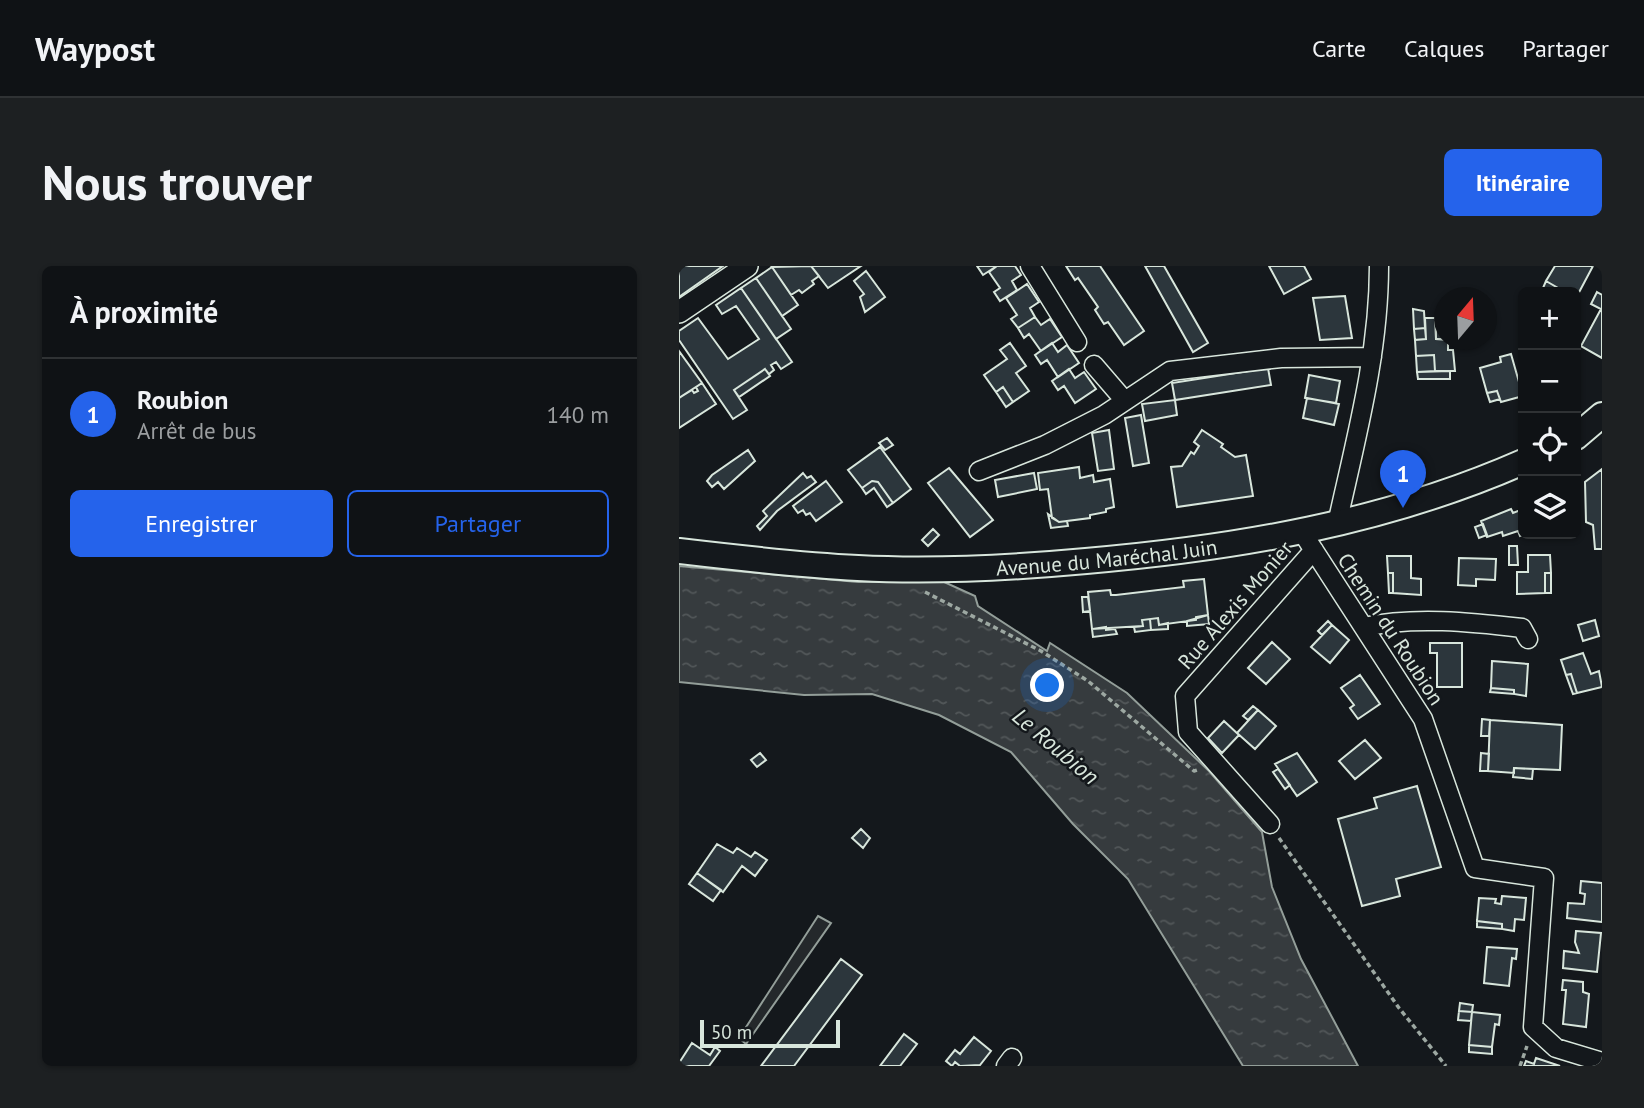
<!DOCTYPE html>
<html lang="fr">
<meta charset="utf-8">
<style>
body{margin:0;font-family:"PT Sans",sans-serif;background:#1d2022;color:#f1f3f6}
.controls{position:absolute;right:21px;top:21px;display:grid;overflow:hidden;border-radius:10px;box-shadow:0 2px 5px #0004}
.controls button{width:63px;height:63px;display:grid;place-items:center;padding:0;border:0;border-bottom:2px solid #2f3234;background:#0f1215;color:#f1f3f6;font:35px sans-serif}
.compass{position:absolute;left:755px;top:21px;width:63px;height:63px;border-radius:50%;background:#0f1215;box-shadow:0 2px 5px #0004;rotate:19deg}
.scale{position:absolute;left:21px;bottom:18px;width:140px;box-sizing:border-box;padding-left:7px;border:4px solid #d8e6dc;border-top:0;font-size:19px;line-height:24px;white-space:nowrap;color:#d8e6dc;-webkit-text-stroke:5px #14181c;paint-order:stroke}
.you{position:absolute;left:369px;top:420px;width:24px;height:24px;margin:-18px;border:5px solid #fff;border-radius:50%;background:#1a73e8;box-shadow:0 0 0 10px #1a73e833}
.badge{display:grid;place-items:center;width:46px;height:46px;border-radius:50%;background:#2563eb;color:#fff;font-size:23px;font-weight:700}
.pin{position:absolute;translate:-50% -58px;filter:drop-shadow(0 2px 4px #0008)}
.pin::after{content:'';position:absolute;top:37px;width:24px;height:21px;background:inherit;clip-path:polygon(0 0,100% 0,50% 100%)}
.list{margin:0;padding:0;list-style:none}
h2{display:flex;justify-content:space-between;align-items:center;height:91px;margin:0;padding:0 28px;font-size:30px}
h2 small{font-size:23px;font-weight:400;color:#9b9ea0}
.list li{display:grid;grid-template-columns:46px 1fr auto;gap:21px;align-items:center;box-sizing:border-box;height:112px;padding:0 28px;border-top:2px solid #2f3234}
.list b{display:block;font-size:26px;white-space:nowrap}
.list p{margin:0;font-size:23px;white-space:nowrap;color:#9b9ea0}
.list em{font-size:23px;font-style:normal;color:#9b9ea0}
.actions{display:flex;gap:14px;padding:21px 28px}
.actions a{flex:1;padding:16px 0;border:2px solid #2563eb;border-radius:10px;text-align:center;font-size:24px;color:#2563eb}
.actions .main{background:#2563eb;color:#fff}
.icon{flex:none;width:38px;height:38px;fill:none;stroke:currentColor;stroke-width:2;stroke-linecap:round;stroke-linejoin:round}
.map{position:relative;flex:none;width:923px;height:800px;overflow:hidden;border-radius:10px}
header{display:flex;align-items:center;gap:42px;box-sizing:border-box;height:98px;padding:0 35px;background:#0f1215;border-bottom:2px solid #2f3234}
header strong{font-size:33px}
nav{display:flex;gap:38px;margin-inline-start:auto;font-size:24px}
.intro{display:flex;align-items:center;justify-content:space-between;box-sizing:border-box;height:168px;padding:0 42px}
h1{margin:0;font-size:49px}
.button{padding:18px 32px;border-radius:10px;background:#2563eb;color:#fff;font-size:24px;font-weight:700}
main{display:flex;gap:42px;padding:0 42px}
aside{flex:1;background:#0f1215;border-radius:10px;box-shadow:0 2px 5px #0004}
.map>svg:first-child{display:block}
.parking{fill:#24282b;stroke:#939e99;stroke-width:2}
.water{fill:url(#water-ripples);stroke:#939e99;stroke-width:2}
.building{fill:#2c363c;stroke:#d8e6dc;stroke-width:2}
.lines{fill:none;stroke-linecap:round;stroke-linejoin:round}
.minor-casing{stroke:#d8e6dc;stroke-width:21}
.tertiary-casing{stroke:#d8e6dc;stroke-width:24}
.secondary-casing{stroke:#d8e6dc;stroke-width:28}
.path{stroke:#9da8a2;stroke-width:3.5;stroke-dasharray:5 3.5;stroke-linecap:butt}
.minor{stroke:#14181c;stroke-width:18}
.tertiary{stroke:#14181c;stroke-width:21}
.secondary{stroke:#14181c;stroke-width:24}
.labels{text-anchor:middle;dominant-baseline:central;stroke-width:5;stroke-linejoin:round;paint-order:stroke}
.street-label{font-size:21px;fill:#d8e6dc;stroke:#14181c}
.water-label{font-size:23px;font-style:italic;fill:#d8e6dc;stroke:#14181c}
</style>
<header>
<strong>Waypost</strong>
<nav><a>Carte</a><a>Calques</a><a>Partager</a></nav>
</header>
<div class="intro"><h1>Nous trouver</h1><a class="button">Itinéraire</a></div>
<main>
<aside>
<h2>À proximité<small></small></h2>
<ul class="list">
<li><span class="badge">1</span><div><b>Roubion</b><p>Arrêt de bus</p></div><em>140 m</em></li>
</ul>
<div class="actions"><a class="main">Enregistrer</a><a>Partager</a></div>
</aside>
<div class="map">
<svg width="923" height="800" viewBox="0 0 923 800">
<defs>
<pattern id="water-ripples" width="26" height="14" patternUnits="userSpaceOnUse" patternTransform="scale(1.75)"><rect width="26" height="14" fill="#363b3e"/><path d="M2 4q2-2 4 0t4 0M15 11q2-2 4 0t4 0" fill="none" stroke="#525759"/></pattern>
</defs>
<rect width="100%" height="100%" fill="#14181c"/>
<!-- parking -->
<path class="parking" d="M139,650L152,657L67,778L60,772Z"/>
<!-- water -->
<path class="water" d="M0,300L179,316L263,315L296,330L299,340L368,385L371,377L448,427L530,505L583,566L593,621L622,693L679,800H564L449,613L394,558L332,486L260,449L193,428L125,429L0,416Z"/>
<!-- building -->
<path class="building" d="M0,0H44L0,31Z
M132,0L140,10L133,15L135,18L123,27L120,24L112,29L93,1Z
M132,0H182L149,22Z
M298,0H318L304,9Z
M318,0H336L342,9L333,15L338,24L321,35L315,26L321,22L310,6Z
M387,0H421L465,65L445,79L429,56L425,58L416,44L419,41L399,12L396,14Z
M466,0H485L529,77L514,86Z
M590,0H625L632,13L605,28Z
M876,0H914L897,32V26H886L867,15Z
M93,1L119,39L103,50L77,12Z
M187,5L206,31L186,46L181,31L185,28L175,15Z
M77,12L112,63L97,73L62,22Z
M867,15L886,26H872L864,22Z
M348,18L360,36L351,42L356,51L339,62L332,53L338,49L327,32Z
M62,22L113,96L102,103L97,96L92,99L95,104L90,108L86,103L55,124L68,144L54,153L0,74V65L19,52L49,93L80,73L57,40L43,48L37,39Z
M918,26L923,29V92L902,80L922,43L912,38Z
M666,30L673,72L641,74L634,32Z
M734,43L745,45L746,62L735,63Z
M356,51L362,59L371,53L383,71L362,85L350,68L345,72L339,62Z
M746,52H756L757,73L769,74V84H774L776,105H756L755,89L737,90L736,74L747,73Z
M757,58H766V73H757Z
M746,62L747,73L736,74L735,63Z
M331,77L347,100L337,107L350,125L334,136L324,121L317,126L305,109L328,93L321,84Z
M373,77L379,86L388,79L400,97L379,111L368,94L362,98L356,89Z
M0,85L23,117L0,132Z
M832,88L844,130L822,136L818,125L808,127L801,102L822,96L821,91Z
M755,89L756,105L738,106L737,90Z
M589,102L592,119L496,134L493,117Z
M86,103L91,110L60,131L55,124Z
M390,103L396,112L405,106L417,123L396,137L385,120L379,124L373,115Z
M771,105V113H739L738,106Z
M630,109L661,115L657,137L626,132Z
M23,117L37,138L0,162V132L13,124L15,127L19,125L17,121Z
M324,121L334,136L327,141L317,126Z
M818,125L821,133L811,136L808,127Z
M628,132L660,138L655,159L624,152Z
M496,134L498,149L466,155L463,138Z
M462,149L470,197L454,200L446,152Z
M430,164L435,203L419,205L413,167Z
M523,164L544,178L542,181L556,191L567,189L574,230L498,241L492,201L503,200L512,186L515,188L520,180L515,176Z
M208,172L214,179L206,184L200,177Z
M201,181L232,223L214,237L199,216L193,215L183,222L169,204Z
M69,184L76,195L45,223L39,216L33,221L28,215L33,209Z
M400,201L401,212L414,209L415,216L431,213L435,241L427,243V246L411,249V252L380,256L373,252L369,223L361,224L359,207Z
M270,202L314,254L291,271L249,217Z
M923,203V283H916L914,259L907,256L906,216Z
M124,207L128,212L132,210L137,216L98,245L81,264L78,260L88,250L84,245Z
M355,207L358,223L319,231L316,214Z
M147,215L163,236L137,255L131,247L127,249L124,244L119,247L114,240Z
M193,215L199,216L214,237L208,241L195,222L187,228L183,222Z
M832,243L834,247L844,243L846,268L841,270L839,265L824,270L823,266L808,271L802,255Z
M369,248L380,256L388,255L389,260L372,262Z
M804,258L808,269L800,272L796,261Z
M254,263L260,269L249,280L243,274Z
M830,280H838L839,299H830Z
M849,289H871L872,307H866V327L838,328V306H849Z
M708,290H732V312L742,313V329L714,327V307H709Z
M780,292L817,293L816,314L797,313V320L779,319Z
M709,307H714V327H710Z
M866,307H872V327H866Z
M525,313L529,349L517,351V354L480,359L479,352L463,354L464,360L413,363L409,326L431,324L432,329H437L505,321L504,315Z
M403,331H409L411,345L404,346Z
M529,349L530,358L508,360V355Z
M479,352L480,359L489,357V363L472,364L471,353Z
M471,353L472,364L456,366L455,361L464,360L463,354Z
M916,354L920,370L904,375L899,359Z
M649,355L653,359L643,369L639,365Z
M653,359L670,374L651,397L632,381Z
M427,361V364L436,363L438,368L414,371L413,363Z
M593,376L611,393L587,418L569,402Z
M751,377H783V421H758V387H751Z
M904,387L912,408L920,405L923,421L898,427L892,408L887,409L882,394Z
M813,395L849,398L847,430L835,428V424L812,422Z
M892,408L898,427L894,428L887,409Z
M681,409L701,438L679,453L671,442L675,439L662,422Z
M812,422L835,424V428L811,426Z
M574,440L579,444L569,454L564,450Z
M579,444L597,460L576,483L558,467Z
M803,453L811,454L810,470H802Z
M811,454L883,459L881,504L835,502V507L809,505Z
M545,455L560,469L543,487L529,472Z
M686,474L702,492L676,513L660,495Z
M81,487L87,494L78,501L72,494Z
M618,487L638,516L618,530L596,498Z
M802,487L810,488L809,505H801Z
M835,502L854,503L853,513L834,511Z
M599,503L611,519L606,523L594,506Z
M738,520L762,601L717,613L721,630L683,640L659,553L698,542L695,532Z
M182,563L191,572L184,582L173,572Z
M38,578L54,587L58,582L72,591L76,586L88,594L76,610L63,600L44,626L18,607Z
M18,607L42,624L34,635L10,618Z
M902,615L923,617V656L888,652L889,637L905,638L906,628L901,627Z
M823,630L847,632L845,654L836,653L835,665L823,663V658L798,655L800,632L817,633L816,637L822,638Z
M798,655L823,658V663L798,661Z
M897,665L922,667L918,706L884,702L885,685L900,687L896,676Z
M808,681L838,683L837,693L833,692L830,720L805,717Z
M162,693L183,709L115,800H82Z
M884,714L904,716V726L910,728L907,761L884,758L887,724H883Z
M781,737L794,739L793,746L780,745Z
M780,745L793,746L792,755L779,754Z
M793,746L821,749L820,759L816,758L813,781L790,779Z
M225,768L238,778L221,800H201Z
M295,771L312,785L301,799L281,800L276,796L273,800L267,795L276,784L281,788Z
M13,777L31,789L36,781L41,785L30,800H5L0,797Z
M790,779L813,781V788L790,786Z
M857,792L881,800H845L847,795L855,798Z"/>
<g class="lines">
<defs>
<path id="minor" d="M351,0L398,76
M415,99L446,135
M300,205L366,179L425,149L491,105L602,92L693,91
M658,258C677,172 700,88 700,0
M623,266L744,453L796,602L865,612L854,761L877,782L923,796
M685,361C735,350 792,356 843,362L849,373
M591,558L509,466L506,430L635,284
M327,800L333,792"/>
<path id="tertiary" d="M0,46L68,0"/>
<g id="secondary">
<path d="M897,171L923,149"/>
<path id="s1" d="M0,285C59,292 120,299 179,302C255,306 331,302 407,295C558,282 705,257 844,196"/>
</g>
</defs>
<!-- minor casing -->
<use href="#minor" class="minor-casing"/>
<!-- tertiary casing -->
<use href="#tertiary" class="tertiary-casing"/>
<!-- secondary casing -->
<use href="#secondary" class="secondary-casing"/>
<!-- path -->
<path class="path" d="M246,326L362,385L409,415L515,505L518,504
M600,572L720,742L767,800
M841,800L848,780"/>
<!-- minor -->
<use href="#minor" class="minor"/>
<!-- tertiary -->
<use href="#tertiary" class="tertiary"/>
<!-- secondary -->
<use href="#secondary" class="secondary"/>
</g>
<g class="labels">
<!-- street labels -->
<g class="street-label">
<text stroke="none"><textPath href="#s1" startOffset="429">Avenue du Maréchal Juin</textPath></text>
<text transform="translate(556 339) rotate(-49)">Rue Alexis Monier</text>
<text transform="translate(712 363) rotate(57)">Chemin du Roubion</text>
</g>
<!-- water labels -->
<g class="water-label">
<text transform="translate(377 480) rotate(40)">Le Roubion</text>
</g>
</g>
</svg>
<div class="controls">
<button>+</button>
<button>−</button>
<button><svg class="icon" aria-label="locate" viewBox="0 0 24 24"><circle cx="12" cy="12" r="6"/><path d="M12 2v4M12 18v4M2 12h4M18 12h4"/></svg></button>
<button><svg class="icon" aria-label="layers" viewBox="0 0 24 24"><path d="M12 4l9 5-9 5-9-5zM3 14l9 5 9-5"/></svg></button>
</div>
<svg class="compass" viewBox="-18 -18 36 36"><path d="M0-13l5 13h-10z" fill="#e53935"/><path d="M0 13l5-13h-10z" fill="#9b9ea0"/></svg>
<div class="scale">50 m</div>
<div class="you"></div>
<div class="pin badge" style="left:724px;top:242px">1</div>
</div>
</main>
